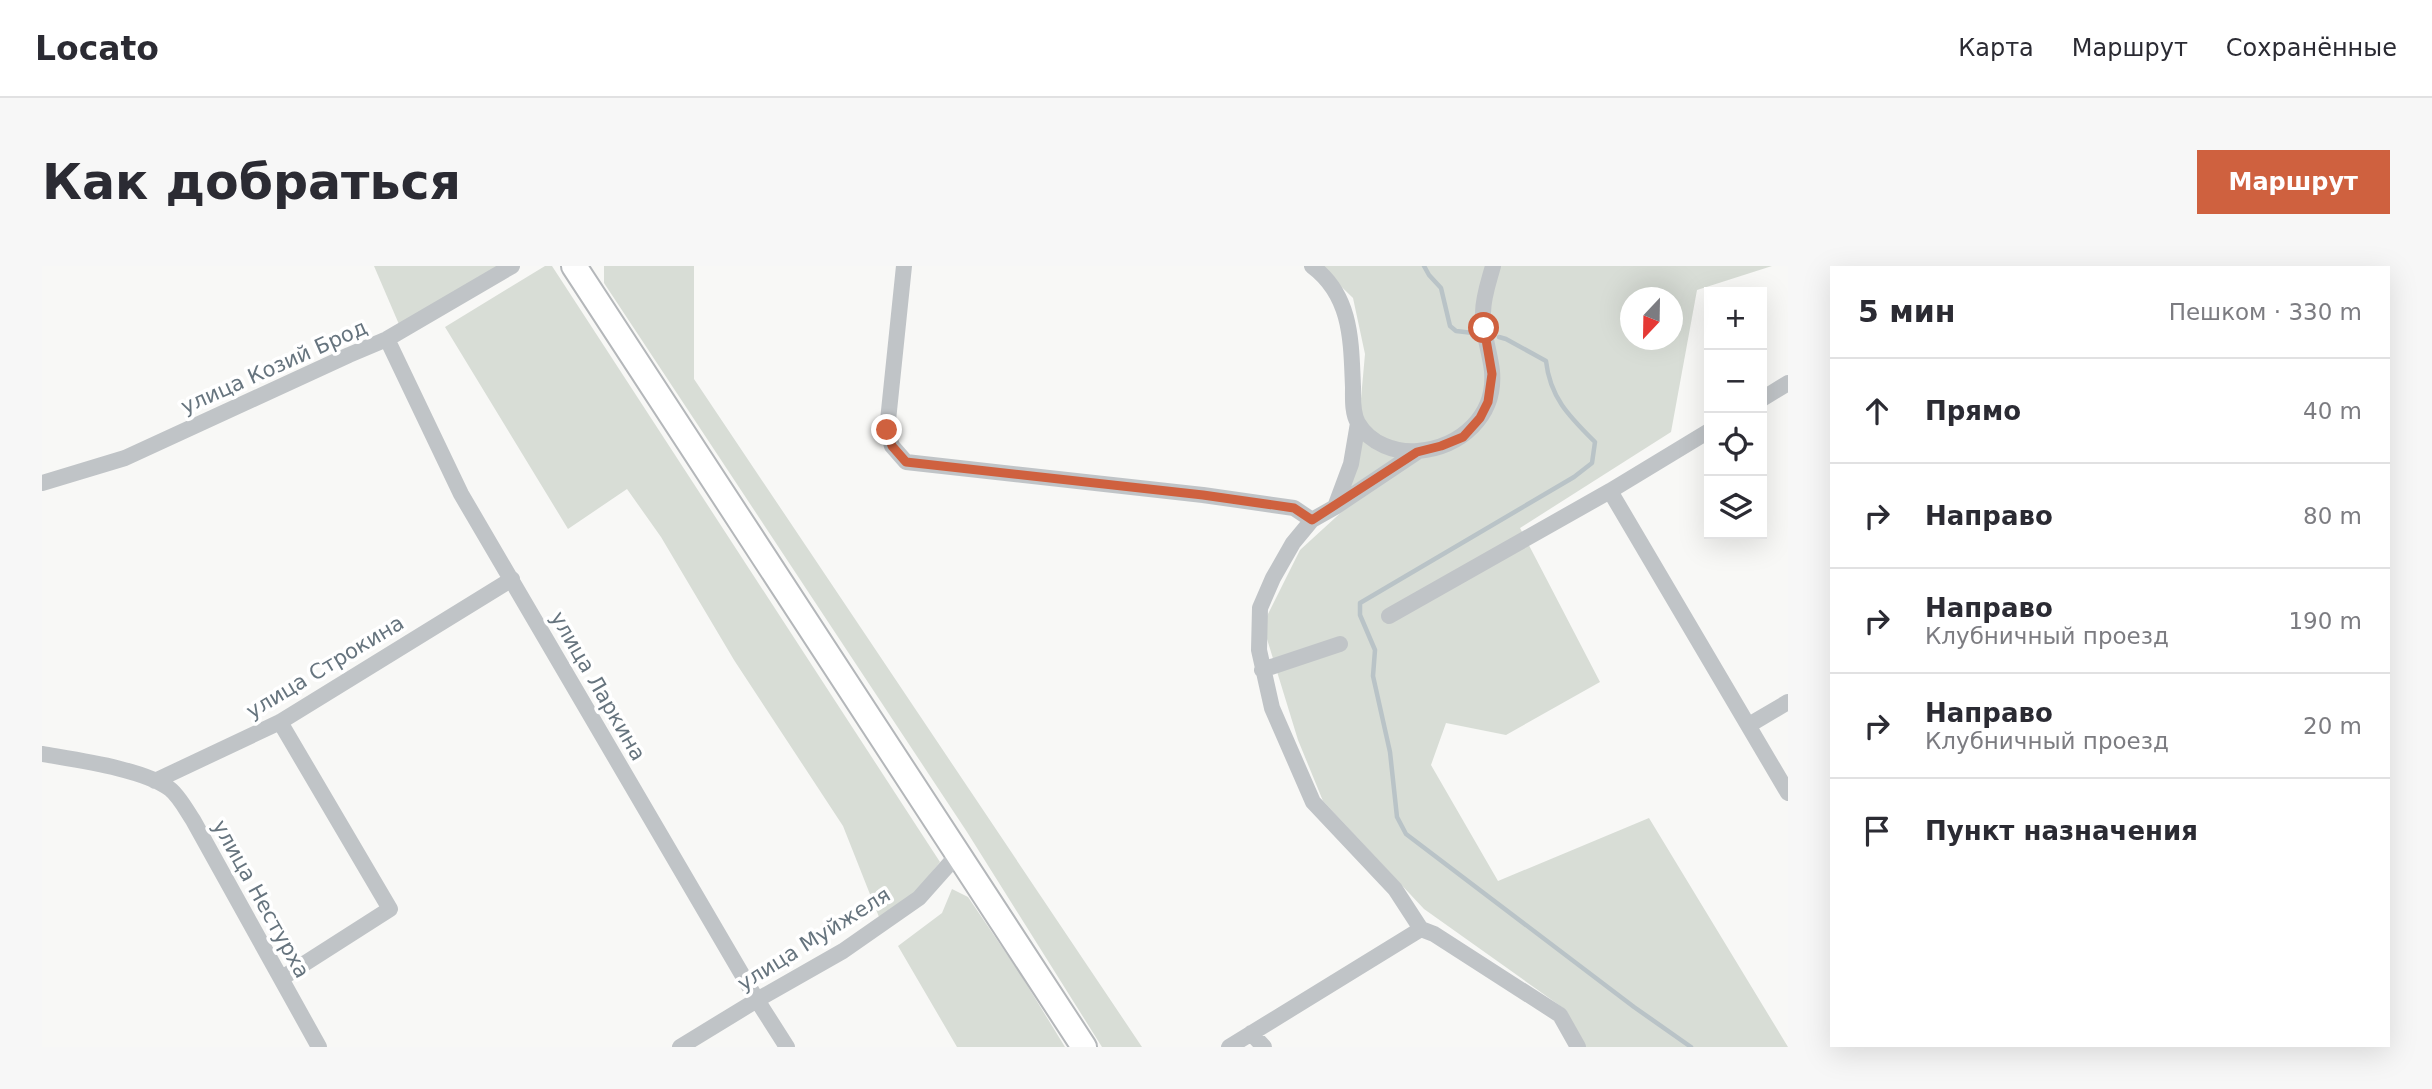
<!DOCTYPE html>
<html lang="ru">
<meta charset="utf-8">
<style>
body{margin:0;font-family:"DejaVu Sans",sans-serif;background:#f7f7f7;color:#2b2b33}
.controls{position:absolute;right:21px;top:21px;display:grid;overflow:hidden;border-radius:0px;box-shadow:0 7px 28px #0002}
.controls button{width:63px;height:63px;display:grid;place-items:center;padding:0;border:0;border-bottom:2px solid #e1e1e2;background:#fff;color:#2b2b33;font:35px sans-serif}
.compass{position:absolute;left:1578px;top:21px;width:63px;height:63px;border-radius:50%;background:#fff;box-shadow:0 7px 28px #0002;rotate:202deg}
.stop{position:absolute;width:21px;height:21px;margin:-16px;border:5px solid #cf613f;border-radius:50%;background:#fff}
.stop.end{background:#cf613f;border-color:#fff;box-shadow:0 2px 7px #0008}
.list{margin:0;padding:0;list-style:none}
h2{display:flex;justify-content:space-between;align-items:center;height:91px;margin:0;padding:0 28px;font-size:30px}
h2 small{font-size:23px;font-weight:400;color:#7c7c81}
.list li{display:grid;grid-template-columns:46px 1fr auto;gap:21px;align-items:center;box-sizing:border-box;height:105px;padding:0 28px;border-top:2px solid #e1e1e2}
.list b{display:block;font-size:26px;white-space:nowrap}
.list p{margin:0;font-size:23px;white-space:nowrap;color:#7c7c81}
.list em{font-size:23px;font-style:normal;color:#7c7c81}
.icon{flex:none;width:38px;height:38px;fill:none;stroke:currentColor;stroke-width:2;stroke-linecap:round;stroke-linejoin:round}
.map{position:relative;flex:none;width:1746px;height:781px;overflow:hidden;border-radius:0px}
header{display:flex;align-items:center;gap:42px;box-sizing:border-box;height:98px;padding:0 35px;background:#fff;border-bottom:2px solid #e1e1e2}
header strong{font-size:33px}
nav{display:flex;gap:38px;margin-inline-start:auto;font-size:24px}
.intro{display:flex;align-items:center;justify-content:space-between;box-sizing:border-box;height:168px;padding:0 42px}
h1{margin:0;font-size:49px}
.button{padding:18px 32px;border-radius:0px;background:#cf613f;color:#fff;font-size:24px;font-weight:700}
main{display:flex;gap:42px;padding:0 42px}
aside{flex:1;background:#fff;border-radius:0px;box-shadow:0 7px 28px #0002}
.map>svg:first-child{display:block}
.green{fill:#d8ddd6;fill-rule:evenodd}
.lines{fill:none;stroke-linecap:round;stroke-linejoin:round}
.stream{stroke:#b9c3c7;stroke-width:4.5}
.highway-casing{stroke:#b4b7ba;stroke-width:28}
.minor{stroke:#c0c4c7;stroke-width:16}
.highway{stroke:#fff;stroke-width:24}
.route{stroke:#cf613f;stroke-width:9}
.labels{text-anchor:middle;dominant-baseline:central;stroke-width:7;stroke-linejoin:round;paint-order:stroke}
.street-label{font-size:21px;fill:#66747e;stroke:#fff}
</style>
<header>
<strong>Locato</strong>
<nav><a>Карта</a><a>Маршрут</a><a>Сохранённые</a></nav>
</header>
<div class="intro"><h1>Как добраться</h1><a class="button">Маршрут</a></div>
<main>
<div class="map">
<svg width="1746" height="781" viewBox="0 0 1746 781">
<rect width="100%" height="100%" fill="#f8f8f6"/>
<!-- green -->
<path class="green" d="M332,0H472L359,63Z
M503,0H510L898,596L874,626L837,651L801,560L692,394L619,271L585,223L526,263L403,61Z
M562,0H652V113L1100,781H1060L925,566L562,17Z
M1278,0H1730L1655,24L1629,166L1478,262L1558,416L1464,469L1404,457L1389,499L1456,615L1607,552L1746,781H1543L1524,744L1382,643L1281,535L1256,474L1225,373V350L1258,284L1305,241L1315,177L1323,88L1311,32ZM1588,32H1630V74H1588Z
M910,623L926,631L977,706L1023,781H915L856,680L900,647Z"/>
<g class="lines">
<!-- stream -->
<path class="stream" d="M1382,0L1387,9L1399,22L1408,60L1414,65L1431,67
M1457,71L1464,73L1504,95C1508,132 1528,151 1553,176L1550,197L1532,211L1318,337V349L1333,384L1331,410L1348,486L1355,551L1364,568L1592,741L1649,781"/>
<defs>
<path id="highway" d="M532,0L1042,781"/>
</defs>
<!-- highway casing -->
<use href="#highway" class="highway-casing"/>
<!-- minor -->
<path class="minor" d="M862,0L845,164L850,180L864,196L1161,229L1252,242L1270,254
M1270,0C1310,30 1309,75 1311,121C1311,132 1310,147 1316,157C1328,178 1354,187 1376,185C1419,181 1454,150 1450,105C1448,86 1440,66 1441,47C1441,31 1447,15 1451,0
M345,73L419,228L715,734L745,781
M1720,133L1746,117
M1316,157L1309,198L1293,241L1270,254L1251,277L1231,312L1218,342L1217,384L1230,442L1271,536L1353,623L1379,663
M0,217L83,192L307,89L345,73L470,0
M1568,225L1746,527
M1293,241L1375,186
M1347,350L1568,225L1667,165
M1220,404L1298,378
M238,456L348,643L240,712
M1707,459L1746,436
M0,488C34,494 102,503 128,523C137,530 145,545 151,554L277,781
M113,515L238,456L470,313
M1379,663L1392,668L1518,749L1536,781
M1209,767L1222,781
M638,781L715,734L801,685L877,632L917,587
M1187,781L1379,663"/>
<!-- highway -->
<use href="#highway" class="highway"/>
</g>
<g class="lines">
<!-- route -->
<path class="route" d="M845,164L850,180L864,196L1161,229L1252,242L1270,254L1375,186L1399,180L1421,171L1438,152L1446,136L1450,108L1442,62"/>
</g>
<g class="labels">
<!-- street labels -->
<g class="street-label">
<text transform="translate(232 101) rotate(-24)">улица Козий Брод</text>
<text transform="translate(283 401) rotate(-31)">улица Строкина</text>
<text transform="translate(556 420) rotate(60)">улица Ларкина</text>
<text transform="translate(219 633) rotate(61)">улица Нестурха</text>
<text transform="translate(772 673) rotate(-32)">улица Муйжеля</text>
</g>
</g>
</svg>
<div class="controls">
<button>+</button>
<button>−</button>
<button><svg class="icon" aria-label="locate" viewBox="0 0 24 24"><circle cx="12" cy="12" r="6"/><path d="M12 2v4M12 18v4M2 12h4M18 12h4"/></svg></button>
<button><svg class="icon" aria-label="layers" viewBox="0 0 24 24"><path d="M12 4l9 5-9 5-9-5zM3 14l9 5 9-5"/></svg></button>
</div>
<svg class="compass" viewBox="-18 -18 36 36"><path d="M0-13l5 13h-10z" fill="#e53935"/><path d="M0 13l5-13h-10z" fill="#7c7c81"/></svg>
<div class="stop" style="left:1442px;top:62px"></div>
<div class="stop end" style="left:845px;top:164px"></div>
</div>
<aside>
<h2>5 мин<small>Пешком · 330 m</small></h2>
<ul class="list">
<li><svg class="icon" aria-label="ahead" viewBox="0 0 24 24"><path d="M12 20V5M6 11l6-6 6 6"/></svg><div><b>Прямо</b></div><em>40 m</em></li>
<li><svg class="icon" aria-label="right" viewBox="0 0 24 24"><path d="M7 20v-9h11M14 6l5 5-5 5"/></svg><div><b>Направо</b></div><em>80 m</em></li>
<li><svg class="icon" aria-label="right" viewBox="0 0 24 24"><path d="M7 20v-9h11M14 6l5 5-5 5"/></svg><div><b>Направо</b><p>Клубничный проезд</p></div><em>190 m</em></li>
<li><svg class="icon" aria-label="right" viewBox="0 0 24 24"><path d="M7 20v-9h11M14 6l5 5-5 5"/></svg><div><b>Направо</b><p>Клубничный проезд</p></div><em>20 m</em></li>
<li><svg class="icon" aria-label="arrive" viewBox="0 0 24 24"><path d="M6 21V4h12l-3 4 3 4H6"/></svg><div><b>Пункт назначения</b></div></li>
</ul>
</aside>
</main>
